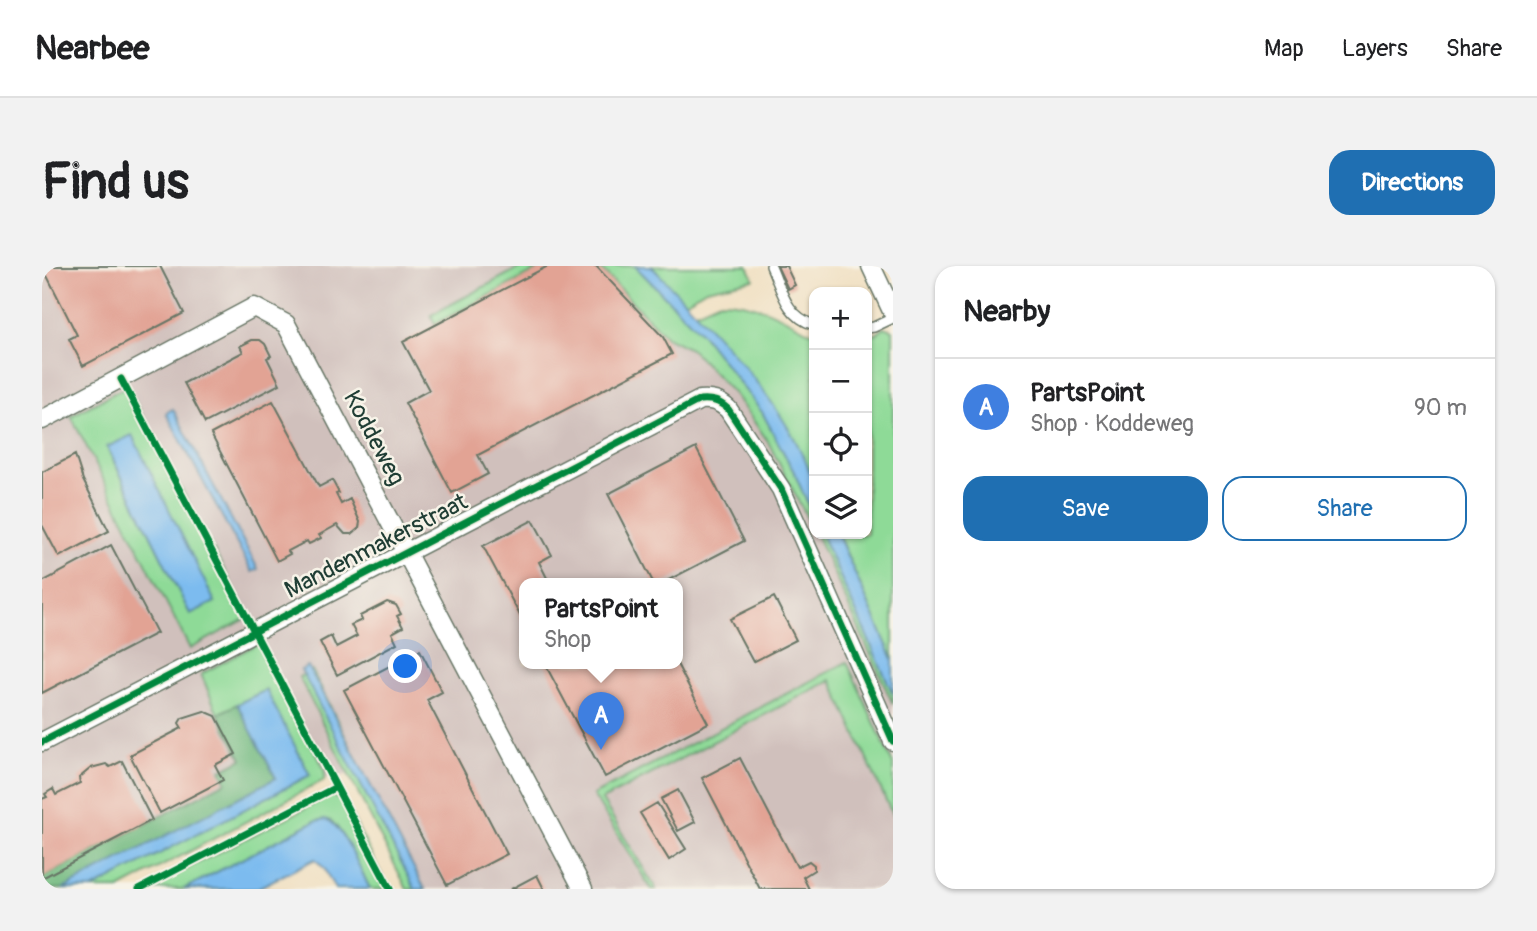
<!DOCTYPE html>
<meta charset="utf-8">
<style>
body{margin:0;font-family:Pangolin,sans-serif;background:#f2f2f2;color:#202124}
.controls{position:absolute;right:21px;top:21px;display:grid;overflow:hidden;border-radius:14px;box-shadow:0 2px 5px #0004}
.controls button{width:63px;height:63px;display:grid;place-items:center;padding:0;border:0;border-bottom:2px solid #e0e0e0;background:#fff;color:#202124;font:35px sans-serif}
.you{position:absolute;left:364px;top:401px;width:24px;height:24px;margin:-18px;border:5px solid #fff;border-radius:50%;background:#1a73e8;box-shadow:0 0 0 10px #1a73e833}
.badge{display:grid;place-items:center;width:46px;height:46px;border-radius:50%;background:#1f6fb2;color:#fff;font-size:23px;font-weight:700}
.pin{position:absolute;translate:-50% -58px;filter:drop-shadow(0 2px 4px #0008)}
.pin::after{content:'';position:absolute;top:37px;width:24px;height:21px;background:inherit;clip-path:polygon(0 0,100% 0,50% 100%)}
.popup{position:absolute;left:477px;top:312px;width:164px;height:91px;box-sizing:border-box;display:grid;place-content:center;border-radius:14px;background:#fff;filter:drop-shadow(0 2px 5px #0005);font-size:23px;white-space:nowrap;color:#757577}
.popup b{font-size:26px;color:#202124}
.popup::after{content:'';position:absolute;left:50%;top:100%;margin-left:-14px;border:14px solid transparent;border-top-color:#fff}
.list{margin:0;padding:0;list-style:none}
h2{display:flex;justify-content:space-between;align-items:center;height:91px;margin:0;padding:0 28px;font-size:30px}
h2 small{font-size:23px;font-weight:400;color:#757577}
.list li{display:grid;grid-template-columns:46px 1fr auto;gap:21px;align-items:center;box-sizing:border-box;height:98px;padding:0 28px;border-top:2px solid #e0e0e0}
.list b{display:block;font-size:26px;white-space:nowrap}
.list p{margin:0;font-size:23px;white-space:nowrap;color:#757577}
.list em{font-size:23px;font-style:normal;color:#757577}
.actions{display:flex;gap:14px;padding:21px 28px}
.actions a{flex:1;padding:16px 0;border:2px solid #1f6fb2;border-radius:21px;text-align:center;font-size:24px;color:#1f6fb2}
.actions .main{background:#1f6fb2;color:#fff}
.icon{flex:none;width:38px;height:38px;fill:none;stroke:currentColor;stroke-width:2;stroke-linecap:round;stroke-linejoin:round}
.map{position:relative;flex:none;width:851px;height:623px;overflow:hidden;border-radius:21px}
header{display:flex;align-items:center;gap:42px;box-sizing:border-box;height:98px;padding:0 35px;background:#fff;border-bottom:2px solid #e0e0e0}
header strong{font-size:33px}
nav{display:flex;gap:38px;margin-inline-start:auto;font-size:24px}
.intro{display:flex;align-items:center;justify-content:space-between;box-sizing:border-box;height:168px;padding:0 42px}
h1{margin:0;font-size:49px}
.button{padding:18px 32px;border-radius:21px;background:#1f6fb2;color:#fff;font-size:24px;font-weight:700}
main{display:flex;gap:42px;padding:0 42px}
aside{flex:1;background:#fff;border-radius:21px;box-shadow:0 2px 5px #0004}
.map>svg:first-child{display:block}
.industrial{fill:#d0c0bc;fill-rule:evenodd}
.green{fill:#8eda97;stroke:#568c66;stroke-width:2;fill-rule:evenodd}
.forest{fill:#72ba80;stroke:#487c5a;stroke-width:2}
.water{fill:#7bbbef;stroke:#4d7c92;stroke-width:2}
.building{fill:#e2a394}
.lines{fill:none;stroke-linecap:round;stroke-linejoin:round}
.lane-casing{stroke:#687666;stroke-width:12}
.street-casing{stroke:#687666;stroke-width:21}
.lane{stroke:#fff;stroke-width:9}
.street{stroke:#fff;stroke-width:18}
.cycleway-casing{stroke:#f7f3e8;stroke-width:11}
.cycleway{stroke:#00873e;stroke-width:7}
.labels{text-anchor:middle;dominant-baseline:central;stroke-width:5;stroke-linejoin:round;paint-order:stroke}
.street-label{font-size:24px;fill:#1f3d34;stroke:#f7f3e8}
</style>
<header>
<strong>Nearbee</strong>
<nav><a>Map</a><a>Layers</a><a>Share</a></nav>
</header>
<div class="intro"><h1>Find us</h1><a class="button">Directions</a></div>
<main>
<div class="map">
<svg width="851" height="623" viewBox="0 0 851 623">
<rect width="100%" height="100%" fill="#f7f3e8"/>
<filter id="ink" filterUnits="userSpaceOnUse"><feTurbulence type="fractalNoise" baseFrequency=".0143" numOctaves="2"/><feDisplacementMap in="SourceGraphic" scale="14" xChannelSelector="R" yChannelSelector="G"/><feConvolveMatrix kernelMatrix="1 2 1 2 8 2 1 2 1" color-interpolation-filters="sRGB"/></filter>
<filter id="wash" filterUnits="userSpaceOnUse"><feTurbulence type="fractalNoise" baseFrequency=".00686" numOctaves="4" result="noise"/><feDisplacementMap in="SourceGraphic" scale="28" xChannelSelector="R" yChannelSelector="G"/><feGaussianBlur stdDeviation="1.57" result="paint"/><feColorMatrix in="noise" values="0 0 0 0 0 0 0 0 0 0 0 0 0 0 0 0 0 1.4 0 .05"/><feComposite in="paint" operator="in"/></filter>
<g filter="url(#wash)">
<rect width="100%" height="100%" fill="#f1e1c4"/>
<!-- industrial -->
<path class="industrial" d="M0,0H575L720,146L772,252V268H779L851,428V623H376L312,508L274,514L0,623ZM482,318H636V398H482Z"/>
<!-- green -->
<path class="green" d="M481,0H503L393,58L389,49Z
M556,0H593L659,67L720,146L752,206L772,252V265L725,174L692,128L650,84L624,71Z
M609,0H706L712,13L664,23L643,36Z
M678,35C714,35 741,51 772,68V217C742,150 703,100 653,46Z
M843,61L851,64V393L796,268H825V71L834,68Z
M85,120L207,351L148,383L29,150ZM65,182L173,336H172L148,348Z
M774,268H779L851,428V438Z
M217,377L281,500L283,507L282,514L77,623H49L268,509L223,424L176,448L159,408Z
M805,396L851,498V550L789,414L560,534L614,623H609L551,529Z
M270,404L380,623H365L257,411Z
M289,529L299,534L305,541L347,623H328C321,609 301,563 289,555C284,552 279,554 273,555L142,623H105Z"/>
<!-- forest -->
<path class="forest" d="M195,438L234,512L49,623H0V612L184,516L179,504L200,493L176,448Z"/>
<!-- water -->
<path class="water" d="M593,0H609C666,59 744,135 771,214C775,225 772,240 772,252L752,206L720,146L659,67Z
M131,143L216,303L210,306L124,147Z
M90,169L173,336L148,348L65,181Z
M779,268H796L798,274L851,393V428Z
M266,400L383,623H373L259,404Z
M224,424L268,509L50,623H21L234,512L195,438Z
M284,553C302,560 319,606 328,623H293L282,602L273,593L214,623H142L273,555Z"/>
<g id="blocks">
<!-- building -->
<path class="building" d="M0,0H118L142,47L41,100L27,73L35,69Z
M506,0H554L621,71L630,88L436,189L446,208L410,227L363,137L387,124L361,76Z
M735,0H744L753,19L746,23Z
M210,74H218L223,78L229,90L225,92L238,118L163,157L142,117L201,86L198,80Z
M231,135L277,221L290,214L297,227L294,228L299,238L308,233L318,256L317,262L310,268H303L295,259L277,269L279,272L267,278L265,275L246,285L248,288L235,295L169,168Z
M654,182L702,275L619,318H612L566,228Z
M33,189L41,214L67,265L17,291L0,259V206Z
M491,254L510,289L497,296L508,318H482V357L441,280Z
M69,279L115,367L0,427V316Z
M732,331L754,374L711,396L688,353Z
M345,336L354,339L359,348L355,350L361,361L350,367L355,377L295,409L278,376L289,370L294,381L315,370L309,359L320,354L318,350Z
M378,384L400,426L385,434L465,588L405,619L302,424Z
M503,398H635L666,457L563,511Z
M162,445L174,450L194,488L173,499L181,514L118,547L88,489L140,462L137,457L140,452Z
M698,492L755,601L767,595L772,599V604L761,611L767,623H718L660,512Z
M80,495L110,554L0,612V533L5,531L3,528L11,523L14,529L38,517L37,512L49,502L64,498L68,501Z
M636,524L653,556L636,565L619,533Z
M615,537L644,583L627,594L598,547Z
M495,609L502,623H469Z"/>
</g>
</g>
<g filter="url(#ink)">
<use href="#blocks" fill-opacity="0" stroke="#687666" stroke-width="2"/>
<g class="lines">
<defs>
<path id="lane" d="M729,0C740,25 744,50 772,59
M825,62L832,61L851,52"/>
<path id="street" d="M829,0L851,47
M0,154L212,41L244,58L541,623
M0,476L658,134C670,133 677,135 686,143L739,223L851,475"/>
</defs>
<!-- lane casing -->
<use href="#lane" class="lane-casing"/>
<!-- street casing -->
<use href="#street" class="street-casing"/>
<!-- lane -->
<use href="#lane" class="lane"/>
<!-- street -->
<use href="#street" class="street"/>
<defs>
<path id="cycleway" d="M79,113L348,623
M0,476L658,134C670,133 677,135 686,143L739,223L851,475
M97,623L294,521"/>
</defs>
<!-- cycleway casing -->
<use href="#cycleway" class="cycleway-casing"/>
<!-- cycleway -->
<use href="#cycleway" class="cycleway"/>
</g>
</g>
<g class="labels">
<!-- street labels -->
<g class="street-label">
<text transform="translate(332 172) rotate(62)">Koddeweg</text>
<text transform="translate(334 280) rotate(-27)">Mandenmakerstraat</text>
</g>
</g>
</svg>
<div class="controls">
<button>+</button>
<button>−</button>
<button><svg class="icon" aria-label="locate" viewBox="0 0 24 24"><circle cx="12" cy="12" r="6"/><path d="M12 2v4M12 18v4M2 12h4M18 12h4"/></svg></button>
<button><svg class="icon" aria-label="layers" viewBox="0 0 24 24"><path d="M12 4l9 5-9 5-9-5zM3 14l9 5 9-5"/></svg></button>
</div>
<div class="you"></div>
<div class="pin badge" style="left:559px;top:484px;background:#3f7fe0">A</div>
<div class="popup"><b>PartsPoint</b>Shop</div>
</div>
<aside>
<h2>Nearby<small></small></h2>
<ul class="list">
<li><span class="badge" style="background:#3f7fe0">A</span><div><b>PartsPoint</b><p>Shop · Koddeweg</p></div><em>90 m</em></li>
</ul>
<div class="actions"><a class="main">Save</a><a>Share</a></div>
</aside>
</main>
